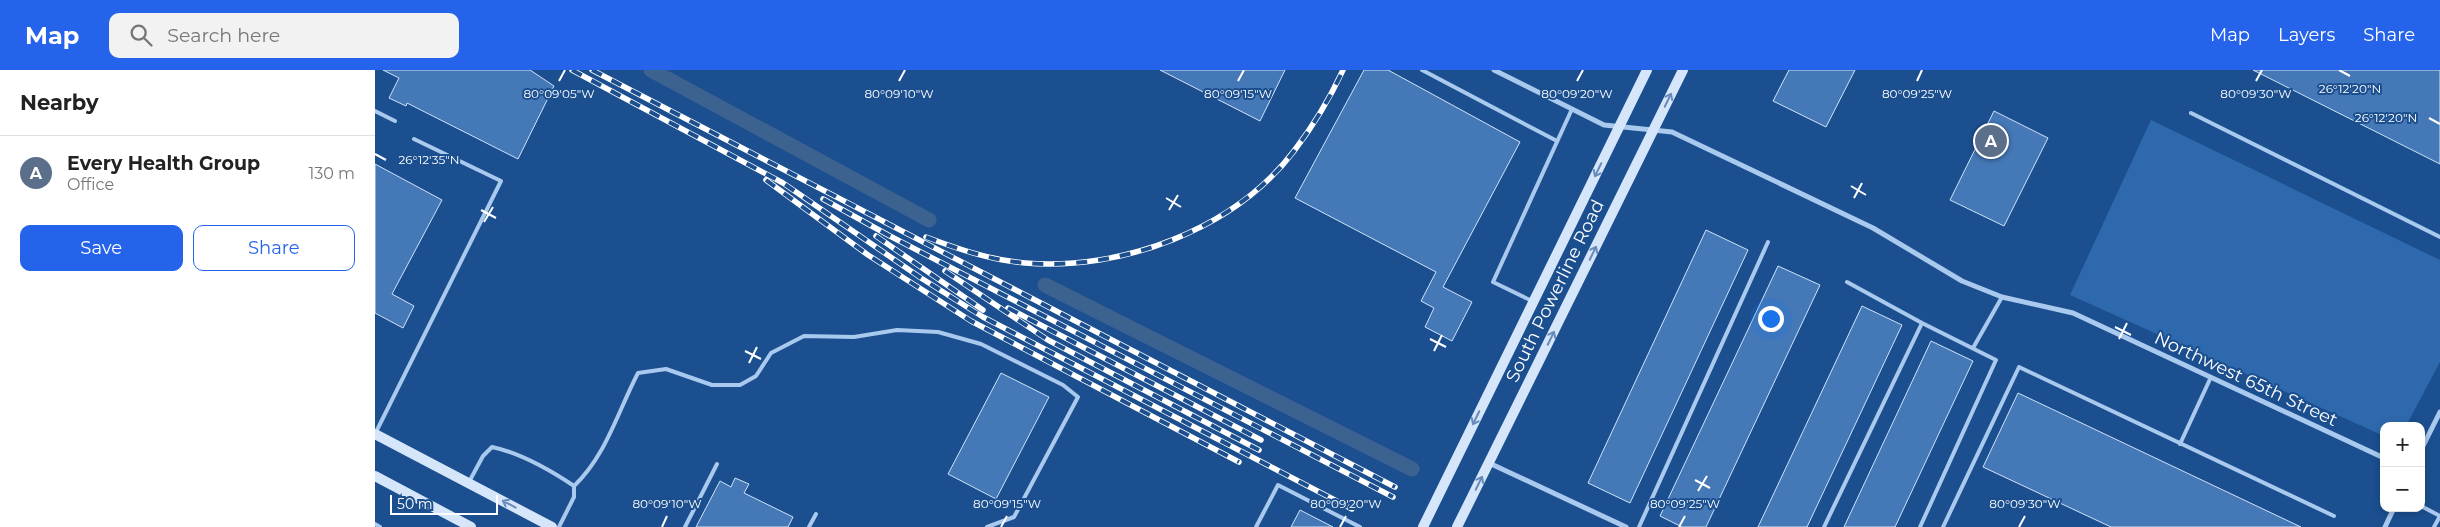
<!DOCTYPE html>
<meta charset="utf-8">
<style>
body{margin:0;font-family:Montserrat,sans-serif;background:#f2f2f2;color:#222}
.controls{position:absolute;right:15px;bottom:15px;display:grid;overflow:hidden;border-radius:10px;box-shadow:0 2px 8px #0003}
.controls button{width:45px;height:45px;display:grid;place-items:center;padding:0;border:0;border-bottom:1px solid #e0e0e0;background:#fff;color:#222;font:25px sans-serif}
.scale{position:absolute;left:15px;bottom:12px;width:108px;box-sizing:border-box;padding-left:5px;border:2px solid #fff;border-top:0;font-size:14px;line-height:18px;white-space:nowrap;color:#fff;-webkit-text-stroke:4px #1b4f8f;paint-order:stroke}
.you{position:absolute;left:1395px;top:248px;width:18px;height:18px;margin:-12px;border:4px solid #fff;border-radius:50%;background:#1a73e8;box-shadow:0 0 0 8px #1a73e833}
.badge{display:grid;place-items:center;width:32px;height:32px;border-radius:50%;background:#2563eb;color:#fff;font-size:16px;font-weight:700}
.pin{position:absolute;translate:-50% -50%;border:2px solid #fff;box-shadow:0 1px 5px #0006}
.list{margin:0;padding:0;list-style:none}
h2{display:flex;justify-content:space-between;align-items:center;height:65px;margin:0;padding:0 20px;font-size:21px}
h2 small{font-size:16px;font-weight:400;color:#767676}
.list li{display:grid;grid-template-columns:32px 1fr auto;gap:15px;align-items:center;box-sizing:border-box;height:75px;padding:0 20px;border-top:1px solid #e0e0e0}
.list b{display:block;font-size:19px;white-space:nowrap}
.list p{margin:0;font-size:16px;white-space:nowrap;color:#767676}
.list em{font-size:16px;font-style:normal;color:#767676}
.actions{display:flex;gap:10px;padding:15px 20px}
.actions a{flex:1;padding:11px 0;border:1px solid #2563eb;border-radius:10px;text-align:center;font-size:18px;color:#2563eb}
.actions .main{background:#2563eb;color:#fff}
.icon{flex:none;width:28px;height:28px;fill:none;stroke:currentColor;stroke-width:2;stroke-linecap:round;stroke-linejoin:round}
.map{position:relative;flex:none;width:2065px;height:457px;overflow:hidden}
header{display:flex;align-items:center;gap:30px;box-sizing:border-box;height:70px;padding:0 25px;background:#2563eb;color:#fff}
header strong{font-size:24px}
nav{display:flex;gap:28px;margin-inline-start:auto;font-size:18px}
.search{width:350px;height:45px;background:#f2f2f2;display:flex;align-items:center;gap:12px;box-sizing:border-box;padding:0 18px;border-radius:10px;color:#767676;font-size:19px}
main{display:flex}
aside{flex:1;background:#fff}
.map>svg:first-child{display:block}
.green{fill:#2e69ad}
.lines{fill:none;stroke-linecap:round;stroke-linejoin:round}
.canal{stroke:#3c6290;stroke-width:15}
.building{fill:#4478b7;stroke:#cfe3fa}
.lane{stroke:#a9c9ee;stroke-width:4}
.street{stroke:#a9c9ee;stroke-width:5}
.secondary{stroke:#d6e6fa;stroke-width:10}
.rail-casing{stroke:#fff;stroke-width:5.5}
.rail{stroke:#1b4f8f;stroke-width:4;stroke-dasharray:11;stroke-linecap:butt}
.oneway{stroke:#668bba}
.ticks{fill:none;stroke:#fff;stroke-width:2}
.labels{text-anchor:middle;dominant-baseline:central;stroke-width:4;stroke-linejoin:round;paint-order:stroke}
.street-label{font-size:18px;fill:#fff;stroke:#1b4f8f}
.ticks-label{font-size:12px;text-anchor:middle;fill:#fff;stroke:#1b4f8f;stroke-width:4;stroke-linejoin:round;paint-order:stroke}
</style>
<header>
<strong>Map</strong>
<div class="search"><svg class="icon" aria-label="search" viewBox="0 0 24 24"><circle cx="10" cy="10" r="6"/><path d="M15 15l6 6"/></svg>Search here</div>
<nav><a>Map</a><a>Layers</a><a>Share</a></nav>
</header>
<main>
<aside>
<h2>Nearby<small></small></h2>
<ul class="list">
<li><span class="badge" style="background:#5c6f8a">A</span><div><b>Every Health Group</b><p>Office</p></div><em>130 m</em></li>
</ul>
<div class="actions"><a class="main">Save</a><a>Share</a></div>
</aside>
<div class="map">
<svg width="2065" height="457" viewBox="0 0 2065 457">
<rect width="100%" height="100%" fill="#1b4f8f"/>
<!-- green -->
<path class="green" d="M1776,50L2065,190V292L2031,356H2009V366L1695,225Z"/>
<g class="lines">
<!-- canal -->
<path class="canal" d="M276,0L554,150
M670,215L1037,399"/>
</g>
<!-- building -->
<path class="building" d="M8,0H155L179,16L143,89L32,33L31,36L14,28L24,8Z
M785,0H910L885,51Z
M989,0H1013L1145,72L1068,217L1097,232L1077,271L1050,257L1059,238L1046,231L1061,202L920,128Z
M1414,0H1480L1451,57L1398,31Z
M1878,0H2065V94Z
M1619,41L1673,68L1629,156L1575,130Z
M0,94L67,130L17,224L39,236L28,258L0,243Z
M1331,160L1373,180L1255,433L1213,413Z
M1403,196L1445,215L1331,457H1307L1285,446Z
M1487,236L1527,255L1432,457H1383Z
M1556,271L1598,291L1520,457H1469Z
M626,303L674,327L621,429L573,404Z
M1643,323L1926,457H1736L1608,397Z
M360,408L374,414L369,423L418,447L413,457H321L345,411L356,417Z
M925,440L958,457H916Z"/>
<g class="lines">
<!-- lane -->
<path class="lane" d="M1047,0L1182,71
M0,41L20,51
M1816,43L2065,167
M1472,212L1547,253
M1157,231L1118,212L1197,39
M1598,278L1627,227
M0,364L126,111L39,69
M1805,374L1836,307
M94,412L108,386L117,377C145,383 175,400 199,416V427L184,457
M199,416C231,386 243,341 263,303L291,299L337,315H365L381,306L396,283L429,266L479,267L522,260L563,262L606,274L688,315L703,327L639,447L612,457
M2046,436L2065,446L2059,457
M0,454L5,457
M310,457L342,394
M434,457L441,444
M881,457L903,415L985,457
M1264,457L1393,172
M1449,457L1547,253L1621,290L1545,457
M1568,457L1644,297L1959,446"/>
<!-- street -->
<path class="street" d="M1119,0L1229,55L1297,62L1498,158L1587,211L1627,227L1698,243L2009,388
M2046,380L2065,342
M1114,393L1251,457
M2010,457L2019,438"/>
<!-- secondary -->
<path class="secondary" d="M0,364L177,457
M0,406L96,457
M1048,457L1272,0
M1082,457L1308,0"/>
<defs>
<path id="rail" d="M197,0L408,113L546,208L608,247L977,439
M217,0L1020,417
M391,110L493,185L596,251L864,392
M448,129L513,165L1018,427
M501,166L608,240
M551,167C583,179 615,190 650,193C746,201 859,160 919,81C938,56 955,28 968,0
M570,201L673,270L884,380
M633,238L886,370"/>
</defs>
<!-- rail casing -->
<use href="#rail" class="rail-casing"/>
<!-- rail -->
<use href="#rail" class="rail"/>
</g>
<!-- one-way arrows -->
<defs><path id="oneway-shaft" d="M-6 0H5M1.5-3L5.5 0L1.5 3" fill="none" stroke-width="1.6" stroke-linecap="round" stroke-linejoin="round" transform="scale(1.25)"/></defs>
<g class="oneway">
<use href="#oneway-shaft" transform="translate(1293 30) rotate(-64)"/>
<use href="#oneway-shaft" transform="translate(1223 100) rotate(116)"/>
<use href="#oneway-shaft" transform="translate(1218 183) rotate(-64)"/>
<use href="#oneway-shaft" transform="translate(1176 268) rotate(-64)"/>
<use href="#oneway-shaft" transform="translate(1101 348) rotate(116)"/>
<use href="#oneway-shaft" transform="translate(1104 413) rotate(-64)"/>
<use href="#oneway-shaft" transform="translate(134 434) rotate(-152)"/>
</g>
<!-- ticks -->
<path class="ticks" d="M1964,0L1975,6M184,11L190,0M524,11L530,0M863,11L869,0M1202,11L1208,0M1542,11L1547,0M1881,11L1887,0M2054,48L2065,54M0,84L11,90M1476,116L1491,125M791,128L806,137M1479,128L1487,113M106,140L121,148M794,140L803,125M109,152L118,137M1740,257L1756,265M1055,269L1071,277M1744,269L1752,253M370,281L386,289M1059,281L1067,265M374,293L382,277M1320,410L1335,418M1323,421L1332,406M287,457L292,446M626,457L632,446M965,457L971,446M1304,457L1310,446M1644,457L1650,446"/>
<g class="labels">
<!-- street labels -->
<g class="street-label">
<text transform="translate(1180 221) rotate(-64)">South Powerline Road</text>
<text transform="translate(1871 309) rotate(25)">Northwest 65th Street</text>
</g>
</g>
<g class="ticks-label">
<text x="1975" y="23">26°12'20"N</text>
<text x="184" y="28">80°09'05"W</text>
<text x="524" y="28">80°09'10"W</text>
<text x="863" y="28">80°09'15"W</text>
<text x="1202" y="28">80°09'20"W</text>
<text x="1542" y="28">80°09'25"W</text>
<text x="1881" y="28">80°09'30"W</text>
<text x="2011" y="52">26°12'20"N</text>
<text x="54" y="94">26°12'35"N</text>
<text x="292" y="438">80°09'10"W</text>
<text x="632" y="438">80°09'15"W</text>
<text x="971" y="438">80°09'20"W</text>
<text x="1310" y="438">80°09'25"W</text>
<text x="1650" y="438">80°09'30"W</text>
</g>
</svg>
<div class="controls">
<button>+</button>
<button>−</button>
</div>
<div class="scale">50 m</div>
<div class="you"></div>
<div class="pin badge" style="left:1616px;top:71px;background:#5c6f8a">A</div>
</div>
</main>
